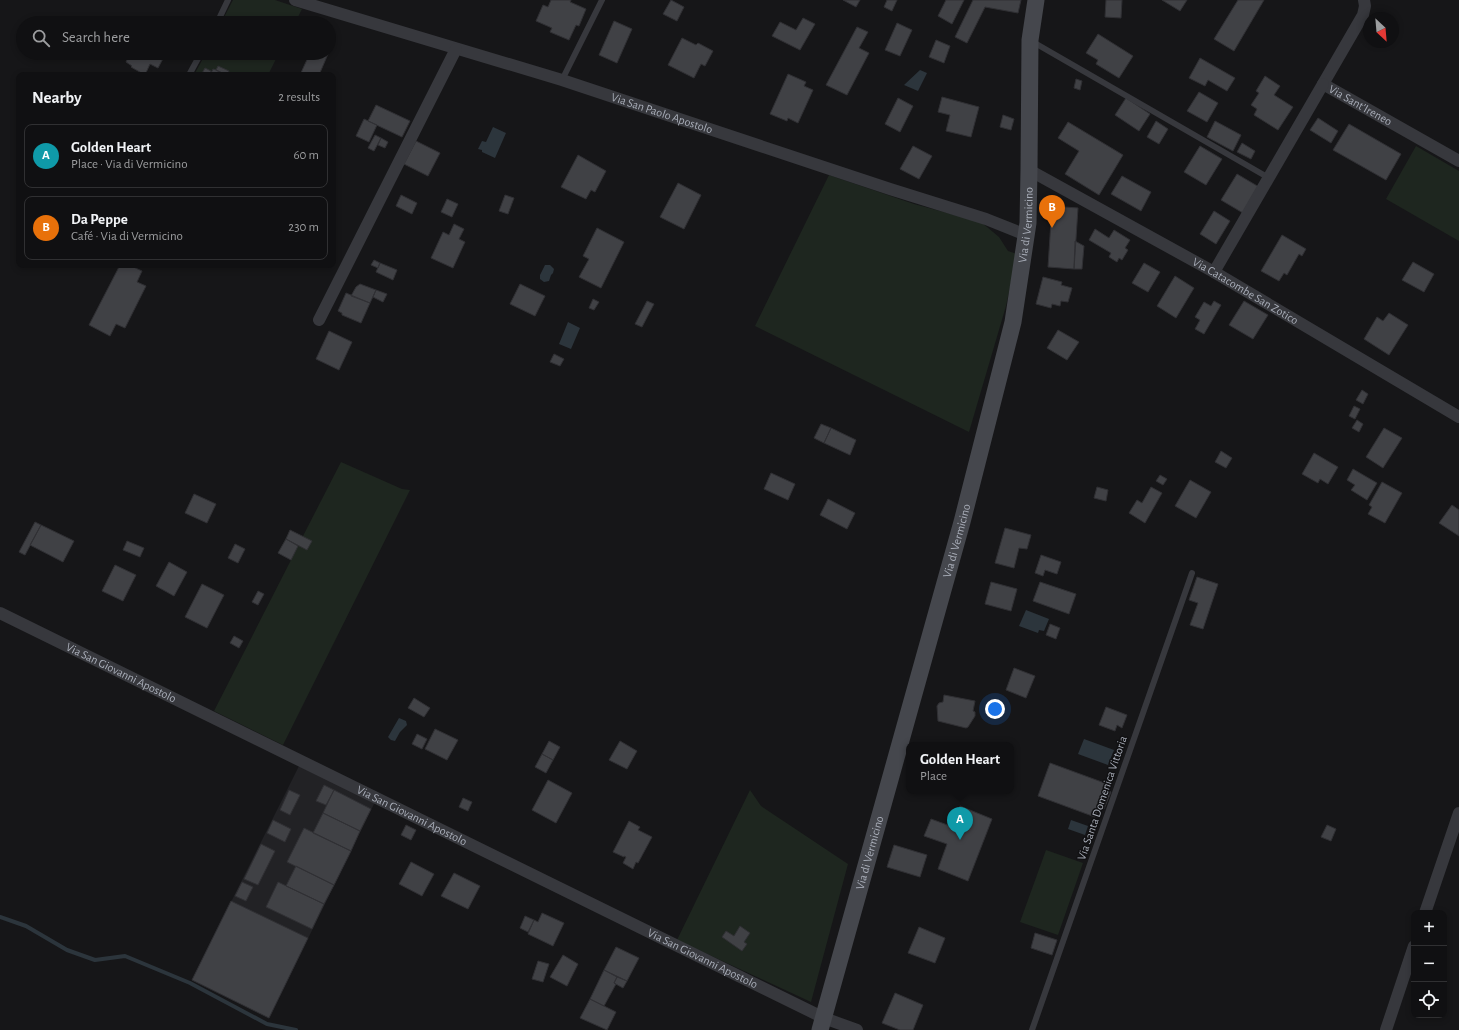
<!DOCTYPE html>
<meta charset="utf-8">
<style>
body{margin:0;font-family:"Alegreya Sans",sans-serif;background:#1e1e20;color:#f1f3f6}
.controls{position:absolute;right:12px;bottom:12px;display:grid;overflow:hidden;border-radius:8px;box-shadow:0 2px 6px #0003}
.controls button{width:36px;height:36px;display:grid;place-items:center;padding:0;border:0;border-bottom:1px solid #303032;background:#101012;color:#f1f3f6;font:20px sans-serif}
.compass{position:absolute;left:1363px;top:12px;width:36px;height:36px;border-radius:50%;background:#101012;box-shadow:0 2px 6px #0003;rotate:154deg}
.you{position:absolute;left:995px;top:709px;width:14px;height:14px;margin:-10px;border:3px solid #fff;border-radius:50%;background:#1a73e8;box-shadow:0 0 0 6px #1a73e833}
.badge{display:grid;place-items:center;width:26px;height:26px;border-radius:50%;background:#f2b134;color:#fff;font-size:13px;font-weight:700}
.pin{position:absolute;translate:-50% -33px;filter:drop-shadow(0 1px 2px #0008)}
.pin::after{content:'';position:absolute;top:21px;width:14px;height:12px;background:inherit;clip-path:polygon(0 0,100% 0,50% 100%)}
.popup{position:absolute;left:906px;top:742px;width:108px;height:52px;box-sizing:border-box;display:grid;place-content:center;border-radius:8px;background:#101012;filter:drop-shadow(0 1px 3px #0005);font-size:13px;white-space:nowrap;color:#9c9d9f}
.popup b{font-size:15px;color:#f1f3f6}
.popup::after{content:'';position:absolute;left:50%;top:100%;margin-left:-8px;border:8px solid transparent;border-top-color:#101012}
.list{margin:0;padding:0;list-style:none}
h2{display:flex;justify-content:space-between;align-items:center;height:52px;margin:0;padding:0 16px;font-size:17px}
h2 small{font-size:13px;font-weight:400;color:#9c9d9f}
.list li{display:grid;grid-template-columns:26px 1fr auto;gap:12px;align-items:center;box-sizing:border-box;height:64px;margin:0 8px 8px;padding:0 8px;border:1px solid #303032;border-radius:8px}
.list b{display:block;font-size:15px;white-space:nowrap}
.list p{margin:0;font-size:13px;white-space:nowrap;color:#9c9d9f}
.list em{font-size:13px;font-style:normal;color:#9c9d9f}
.icon{flex:none;width:22px;height:22px;fill:none;stroke:currentColor;stroke-width:2;stroke-linecap:round;stroke-linejoin:round}
.map{position:relative;flex:none;width:1459px;height:1030px;overflow:hidden}
.search{position:absolute;background:#101012;box-shadow:0 2px 6px #0003;left:16px;top:16px;width:320px;height:44px;display:flex;align-items:center;gap:10px;box-sizing:border-box;padding:0 14px;border-radius:22px;color:#9c9d9f;font-size:15px}
.panel{position:absolute;background:#101012;box-shadow:0 2px 6px #0003;left:16px;top:72px;width:320px;height:196px;border-radius:8px}
.map>svg:first-child{display:block}
.built{fill:#222225}
.green{fill:#1e261f}
.water{fill:#2c353c}
.lines{fill:none;stroke-linecap:round;stroke-linejoin:round}
.stream{stroke:#2c353c;stroke-width:4}
.building{fill:#404145;stroke:#303034}
.lane{stroke:#37383d;stroke-width:6}
.street{stroke:#37383d;stroke-width:12}
.secondary{stroke:#45474d;stroke-width:17}
.labels{text-anchor:middle;dominant-baseline:central;stroke-width:3;stroke-linejoin:round;paint-order:stroke}
.street-label{font-size:12px;fill:#a8adb8;stroke:#111113}
</style>
<div class="map">
<svg width="1459" height="1030" viewBox="0 0 1459 1030">
<rect width="100%" height="100%" fill="#161618"/>
<!-- built -->
<path class="built" d="M299,766L375,802L269,1018L192,980Z"/>
<!-- green -->
<path class="green" d="M233,0H275L302,9L295,23H221Z
M206,53H279L268,75H225L213,69L210,75H194Z
M1416,146L1459,171V241L1386,199Z
M829,175L914,204L981,222L999,237L1008,251L1017,254L1006,306L969,432L755,326Z
M341,462L402,489L410,490L283,745L214,711L291,560L278,553L290,530L303,536Z
M750,790L761,806L848,864L811,1002L677,940Z
M1046,850L1083,863L1058,935L1020,922Z"/>
<!-- water -->
<path class="water" d="M920,70L927,73L918,91L904,85Z
M493,127L506,133L495,158L482,152V150L478,149L482,141L486,142Z
M545,265H550L554,269L553,273L551,275L549,281L544,282L540,279V275Z
M568,322L580,328L571,349L559,344Z
M1026,610L1049,619L1044,631L1039,630L1038,633L1019,626Z
M399,718L406,721L407,725L400,732L395,741L391,740L388,737Z
M1084,739L1114,750L1108,765L1078,754Z
M1071,820L1088,826L1085,835L1068,829Z"/>
<g class="lines">
<!-- stream -->
<path class="stream" d="M0,917L26,926L67,950L95,960L125,956L190,983L267,1024L296,1030"/>
</g>
<!-- building -->
<path class="building" d="M551,0H571L570,2L586,9L579,26L576,25L569,40L550,32L552,28L536,21L543,5L548,7Z
M671,0L684,7L677,21L663,14Z
M843,0H860L856,7Z
M887,0H897L892,11L884,7Z
M946,0H964L952,24L938,16Z
M973,0H1021L1018,13L985,7L967,43L955,37Z
M1106,0H1122L1121,18L1105,17Z
M1162,0H1187L1180,11Z
M1238,0H1264L1234,51L1214,39Z
M803,18L815,24L800,50L772,36L780,22L796,30Z
M614,21L632,29L617,63L599,55Z
M897,23L912,30L900,56L885,50Z
M857,27L868,32L859,48L869,53L847,95L826,85Z
M1098,34L1133,56L1119,78L1096,64L1098,60L1086,53Z
M682,38L696,45L698,43L713,51L705,66L701,64L694,78L668,65Z
M936,40L950,46L944,63L929,57Z
M130,53H166L158,68L150,64L145,75L131,67L132,66L126,62Z
M310,53L328,54L319,75H300Z
M1200,58L1235,78L1227,91L1208,80L1205,86L1189,78Z
M218,66L229,71L227,75L216,70Z
M205,68L211,71L210,75H201Z
M213,69L216,70L225,75H210Z
M788,74L806,82L804,86L813,90L798,123L788,118L787,121L770,114Z
M1265,76L1280,86L1274,95L1293,107L1278,130L1254,115L1257,109L1251,105L1259,93L1256,91Z
M1076,79L1082,81L1080,90L1074,88Z
M1199,92L1218,103L1207,122L1187,111Z
M942,97L979,107L971,137L946,131L950,115L938,112Z
M898,98L913,106L900,132L885,124Z
M1126,98L1150,114L1139,131L1115,115Z
M376,105L410,121L402,137L368,121Z
M1003,115L1014,119L1011,130L1000,127Z
M1318,118L1338,131L1331,143L1310,130Z
M364,119L377,125L369,142L356,136Z
M1156,121L1168,129L1159,144L1147,137Z
M1215,121L1241,135L1233,151L1207,137Z
M1068,122L1123,155L1099,195L1065,174L1079,151L1058,138Z
M1349,124L1401,154L1386,180L1333,150Z
M375,135L381,138L374,151L368,148Z
M381,138L388,142L385,148L378,145Z
M416,141L440,153L428,176L404,164Z
M1242,143L1255,151L1251,159L1237,152Z
M913,146L932,156L919,179L900,169Z
M1200,146L1222,159L1206,185L1184,172Z
M578,155L606,171L595,192L591,190L586,199L561,187Z
M1237,174L1259,187L1243,213L1221,200Z
M1122,176L1151,192L1141,211L1111,194Z
M678,183L701,195L684,229L660,217Z
M401,195L417,203L412,214L396,206Z
M505,195L514,198L508,214L499,211Z
M447,199L458,204L452,217L441,212Z
M1052,206L1078,208L1074,269L1048,267Z
M1214,211L1230,221L1216,244L1200,234Z
M454,224L464,229L459,239L465,242L453,268L431,258L443,232L449,235Z
M597,228L624,242L601,288L579,277L589,259L583,256Z
M1095,229L1109,238L1114,230L1130,240L1125,248L1128,250L1122,260L1119,258L1117,262L1109,257L1111,253L1089,240Z
M1282,235L1306,249L1302,256L1299,254L1287,275L1284,273L1279,281L1261,271Z
M1075,241L1084,246L1082,269H1074Z
M374,260L380,263L378,268L371,265Z
M1413,262L1434,274L1424,292L1402,280Z
M380,263L397,270L393,280L376,272Z
M1144,263L1160,272L1148,292L1132,283Z
M120,265H129L142,271L137,282L146,286L125,328L116,324L110,336L89,325Z
M1175,276L1194,288L1176,318L1157,306Z
M1043,277L1062,282L1061,285L1072,288L1068,302L1061,301L1060,306L1052,304L1051,308L1036,304Z
M360,284L376,290L370,303L351,296L356,287Z
M520,284L545,296L535,316L510,304Z
M376,290L387,294L383,302L373,297Z
M346,293L370,303L361,323L342,315V313L338,311Z
M593,299L599,302L594,310L589,308Z
M647,301L654,304L642,327L635,324Z
M1214,301L1221,305L1204,334L1195,329L1200,320L1195,317L1204,302L1211,306Z
M1244,301L1268,315L1253,339L1229,325Z
M1389,313L1408,325L1389,355L1364,339L1377,317L1383,321Z
M1058,330L1079,342L1067,360L1047,348Z
M329,331L352,342L339,370L316,359Z
M554,354L564,359L560,366L550,362Z
M1362,390L1368,394L1363,404L1356,400Z
M1354,406L1360,409L1355,419L1349,416Z
M1357,420L1363,424L1359,432L1352,428Z
M821,424L831,428L824,443L814,438Z
M831,428L856,440L850,455L824,443Z
M1384,428L1402,438L1383,468L1366,457Z
M1221,451L1232,458L1226,468L1215,462Z
M1314,453L1338,467L1328,484L1320,479L1318,483L1302,474Z
M1353,469L1377,483L1367,500L1351,490L1355,485L1347,480Z
M771,473L795,484L788,500L764,489Z
M1160,475L1167,479L1163,485L1156,481Z
M1190,480L1211,492L1196,518L1175,506Z
M1382,482L1402,493L1385,523L1368,514L1372,507L1369,505Z
M1097,487L1108,490L1106,501L1094,498Z
M1151,487L1162,493L1145,523L1129,513L1137,500L1142,503Z
M194,494L216,504L207,523L185,513Z
M828,499L855,513L847,529L820,515Z
M1452,505L1459,510V536L1439,523Z
M35,522L41,525L25,555L19,552Z
M41,525L74,541L63,562L30,545Z
M1005,528L1031,535L1027,549L1019,548L1014,568L995,563Z
M290,530L312,541L307,550L286,539Z
M286,539L298,546L291,560L278,553Z
M127,541L144,548L140,557L123,550Z
M235,544L245,549L238,563L228,558Z
M1041,555L1061,562L1057,574L1045,570L1043,576L1035,573Z
M169,562L187,572L174,596L156,586Z
M115,565L136,575L123,601L102,591Z
M1197,577L1218,584L1203,629L1190,625L1198,603L1189,600Z
M991,582L1017,589L1011,611L985,604Z
M1040,582L1076,594L1069,614L1033,601Z
M202,584L224,595L207,628L185,617Z
M258,591L264,594L258,605L252,602Z
M1050,624L1060,628L1056,639L1046,635Z
M234,636L243,641L239,648L230,643Z
M1014,668L1035,676L1026,698L1006,690Z
M944,695L975,701L973,711L975,712V716L968,727L966,728L938,721L937,706L939,703L943,702Z
M414,698L430,708L424,717L408,708Z
M1106,707L1127,715L1122,728L1117,725L1115,731L1099,725Z
M435,729L458,740L447,760L425,749Z
M417,734L427,739L422,749L412,744Z
M549,741L560,747L553,760L542,754Z
M620,741L637,751L627,769L609,760Z
M542,754L553,760L546,773L535,767Z
M1050,763L1110,785L1108,791L1111,792L1104,809L1099,807L1095,817L1038,796Z
M548,780L572,793L556,823L532,810Z
M324,785L334,790L326,805L316,801Z
M289,790L300,795L290,815L280,810Z
M334,790L371,809L360,831L323,813Z
M463,798L472,802L468,811L459,807Z
M960,806L992,819L968,881L938,869L947,844L924,836L931,819L953,827Z
M323,813L360,831L351,851L313,833Z
M273,820L291,829L285,842L267,833Z
M629,821L640,827L638,830L652,837L638,863L636,862L633,869L623,863L626,857L624,856V857L613,852Z
M406,825L416,830L411,840L401,835Z
M1327,825L1336,829L1331,841L1321,837Z
M304,828L351,851L334,885L287,862Z
M261,844L275,851L258,885L244,879Z
M894,845L927,855L920,877L887,867Z
M411,862L434,874L422,896L399,884Z
M296,866L334,885L324,904L286,886Z
M454,873L480,886L468,909L441,896Z
M242,882L253,887L246,901L235,896Z
M278,882L324,904L312,929L266,907Z
M231,901L308,938L269,1018L192,980Z
M542,913L564,923L553,946L528,934L534,920L538,922Z
M525,916L534,920L528,932L520,928Z
M740,926L750,933L744,942L747,944L742,951L722,937L726,931L734,936Z
M919,927L945,938L935,963L908,953Z
M1035,933L1057,940L1052,955L1031,948Z
M616,947L639,958L627,981L604,970Z
M563,955L578,964L567,986L550,977Z
M538,961L549,964L543,982L532,979Z
M604,970L617,977L614,983L616,984L604,1006L590,999Z
M617,977L627,981L623,988L614,983Z
M895,993L923,1005L913,1030H900L882,1023Z
M590,999L616,1012L607,1030L580,1018Z"/>
<g class="lines">
<!-- lane -->
<path class="lane" d="M217,23L228,0
M1033,42L1269,178
M189,75L201,53
M562,80L602,0
M1032,1030L1192,573"/>
<!-- street -->
<g class="street">
<path id="s1" d="M295,0L562,80L890,189L986,219L1026,235"/>
<path id="s2" d="M1364,0L1365,6L1363,15L1323,84L1459,161"/>
<path id="s3" d="M1029,170L1214,272L1459,417"/>
<path d="M1214,272L1323,84"/>
<path d="M319,320L456,49"/>
<path id="s4" d="M0,613L824,1018L857,1030"/>
<path d="M1425,913L1459,813"/>
<path d="M1386,1030L1414,946"/>
</g>
<!-- secondary -->
<path class="secondary" id="s5" d="M820,1030L962,522L1013,322L1028,223L1029,170L1030,40L1036,0"/>
</g>
<g class="labels">
<!-- street labels -->
<g class="street-label">
<text stroke="none"><textPath href="#s2" startOffset="138">Via Sant'Ireneo</textPath></text>
<text stroke="none"><textPath href="#s1" startOffset="384">Via San Paolo Apostolo</textPath></text>
<text stroke="none"><textPath href="#s5" startOffset="832">Via di Vermicino</textPath></text>
<text stroke="none"><textPath href="#s3" startOffset="248">Via Catacombe San Zotico</textPath></text>
<text stroke="none"><textPath href="#s5" startOffset="508">Via di Vermicino</textPath></text>
<text stroke="none"><textPath href="#s4" startOffset="135">Via San Giovanni Apostolo</textPath></text>
<text transform="translate(1102 798) rotate(-71)">Via Santa Domenica Vittoria</text>
<text stroke="none"><textPath href="#s4" startOffset="459">Via San Giovanni Apostolo</textPath></text>
<text stroke="none"><textPath href="#s5" startOffset="184">Via di Vermicino</textPath></text>
<text stroke="none"><textPath href="#s4" startOffset="783">Via San Giovanni Apostolo</textPath></text>
</g>
</g>
</svg>
<div class="controls">
<button>+</button>
<button>−</button>
<button><svg class="icon" aria-label="locate" viewBox="0 0 24 24"><circle cx="12" cy="12" r="6"/><path d="M12 2v4M12 18v4M2 12h4M18 12h4"/></svg></button>
</div>
<svg class="compass" viewBox="-18 -18 36 36"><path d="M0-13l5 13h-10z" fill="#e53935"/><path d="M0 13l5-13h-10z" fill="#9c9d9f"/></svg>
<div class="you"></div>
<div class="pin badge" style="left:960px;top:840px;background:#0f9aa8">A</div>
<div class="popup"><b>Golden Heart</b>Place</div>
<div class="pin badge" style="left:1052px;top:228px;background:#e8710a">B</div>
<div class="search"><svg class="icon" aria-label="search" viewBox="0 0 24 24"><circle cx="10" cy="10" r="6"/><path d="M15 15l6 6"/></svg>Search here</div>
<section class="panel">
<h2>Nearby<small>2 results</small></h2>
<ul class="list">
<li><span class="badge" style="background:#0f9aa8">A</span><div><b>Golden Heart</b><p>Place · Via di Vermicino</p></div><em>60 m</em></li>
<li><span class="badge" style="background:#e8710a">B</span><div><b>Da Peppe</b><p>Café · Via di Vermicino</p></div><em>230 m</em></li>
</ul>
</section>
</div>
